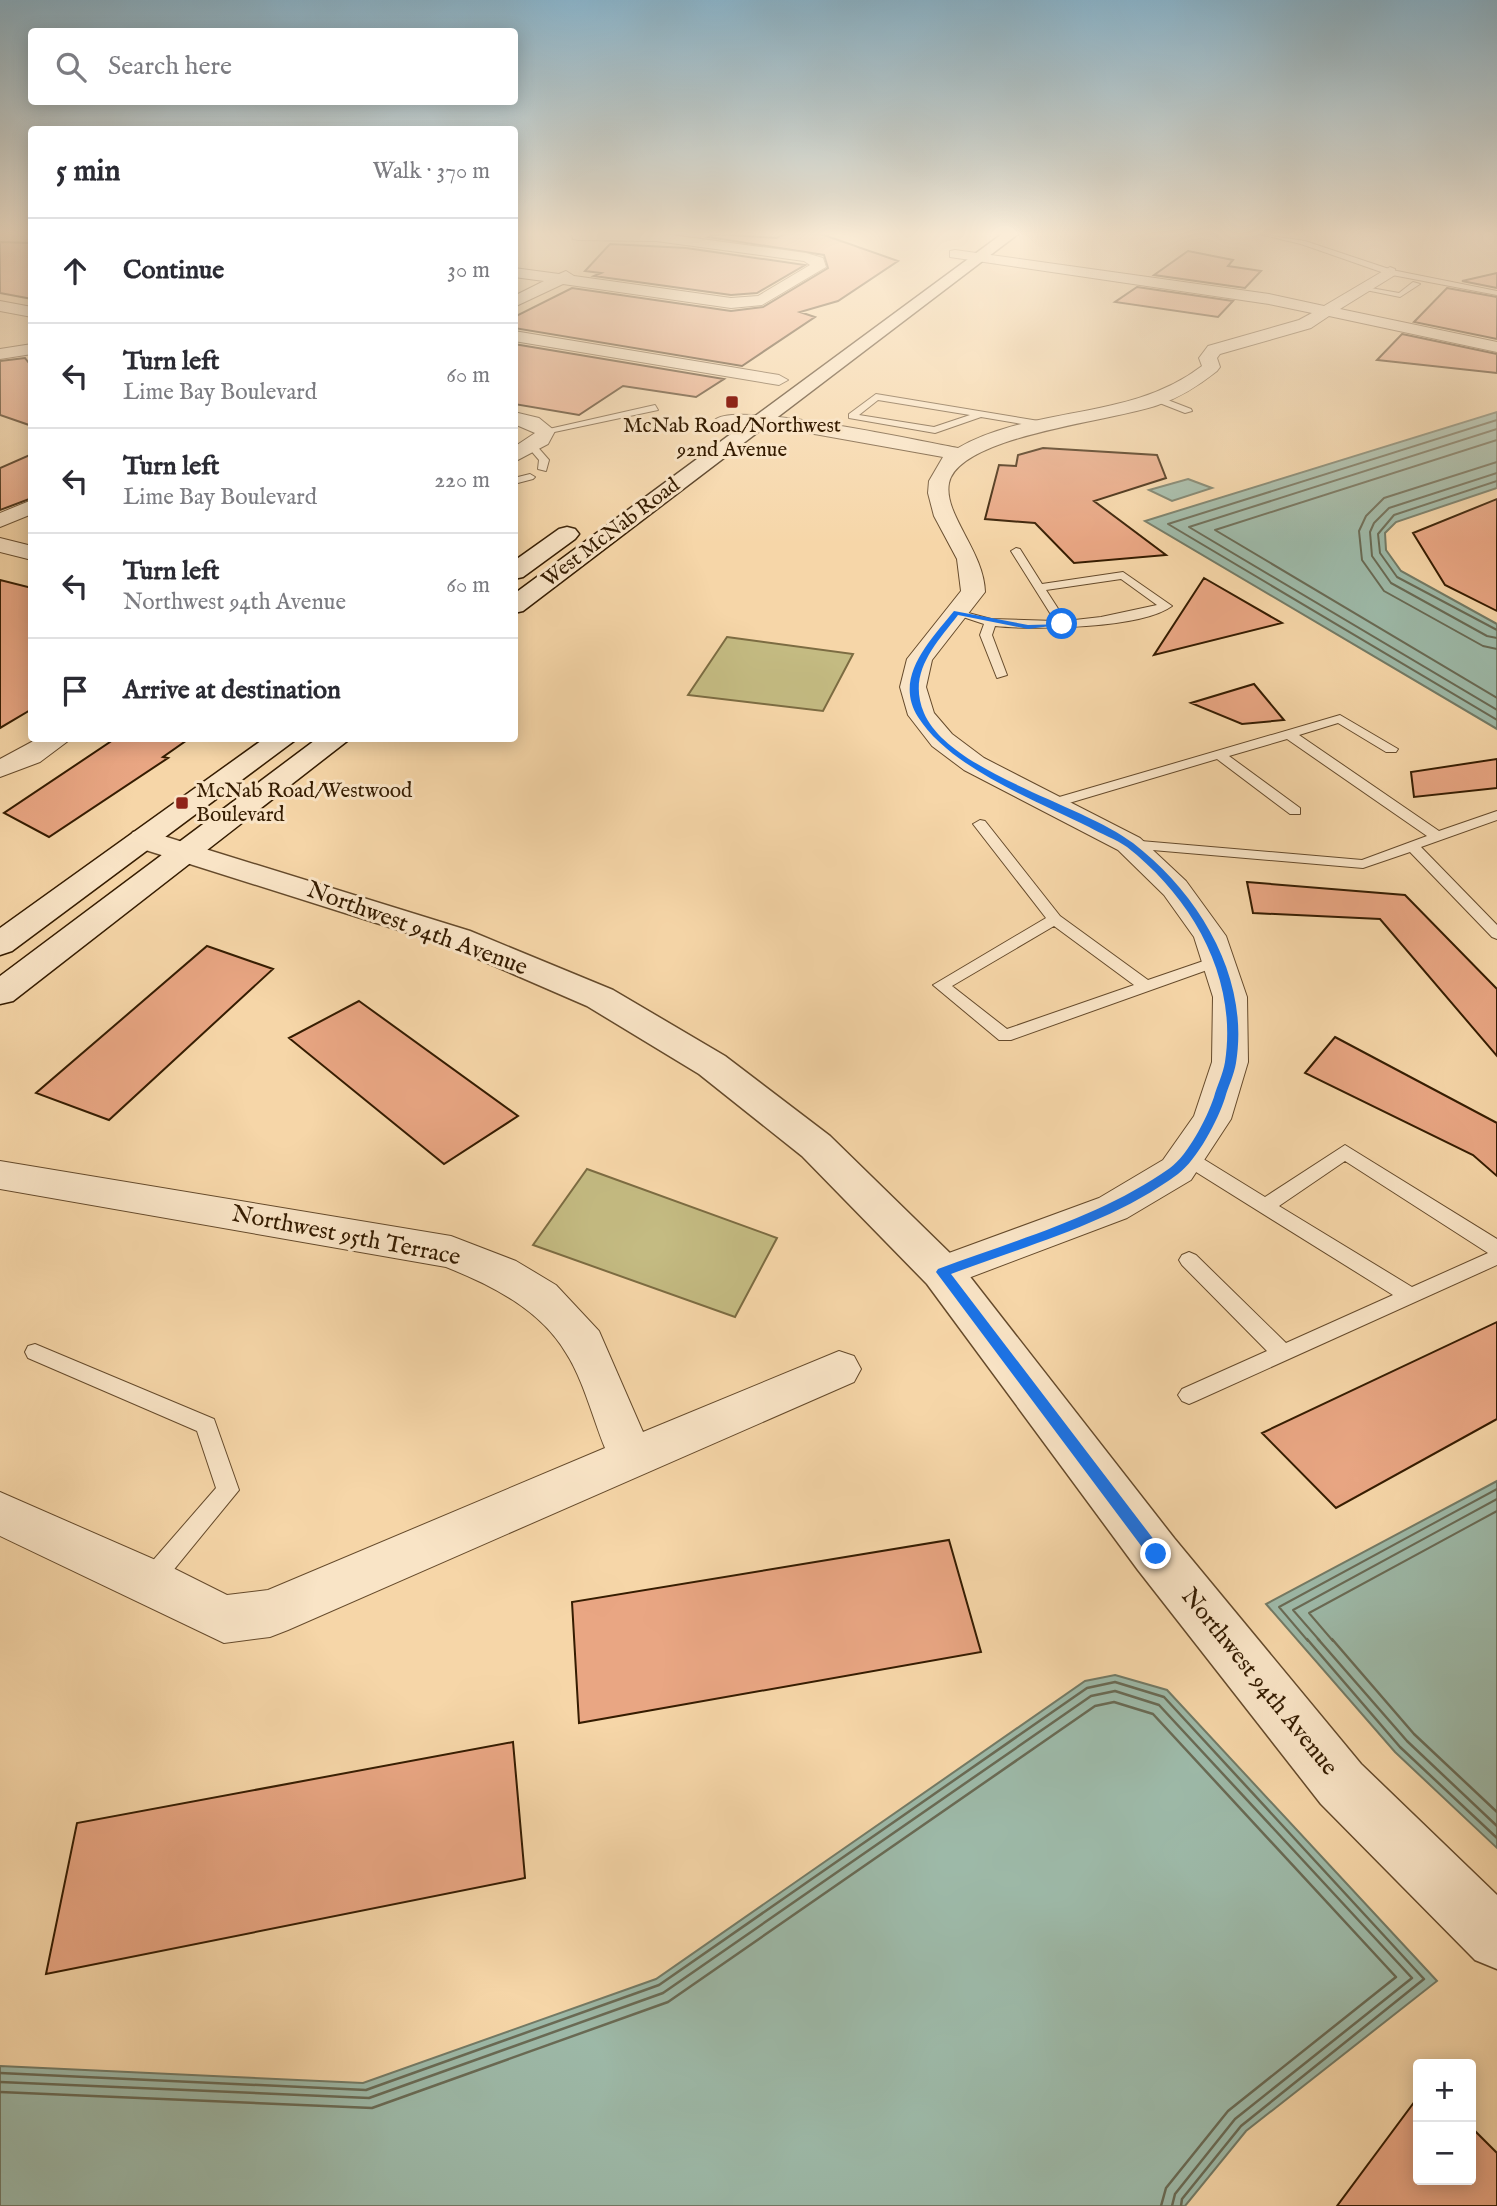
<!DOCTYPE html>
<meta charset="utf-8">
<style>
body{margin:0;font-family:"IM FELL English",serif;background:#f2f2f3;color:#2b2b33}
.controls{position:absolute;right:21px;bottom:21px;display:grid;overflow:hidden;border-radius:7px;box-shadow:0 4px 18px #0003}
.controls button{width:63px;height:63px;display:grid;place-items:center;padding:0;border:0;border-bottom:2px solid #e1e1e2;background:#fff;color:#2b2b33;font:35px sans-serif}
.stop{position:absolute;width:21px;height:21px;margin:-16px;border:5px solid #1a73e8;border-radius:50%;background:#fff}
.stop.end{background:#1a73e8;border-color:#fff;box-shadow:0 2px 7px #0008}
.list{margin:0;padding:0;list-style:none}
h2{display:flex;justify-content:space-between;align-items:center;height:91px;margin:0;padding:0 28px;font-size:30px}
h2 small{font-size:23px;font-weight:400;color:#7c7c81}
.list li{display:grid;grid-template-columns:46px 1fr auto;gap:21px;align-items:center;box-sizing:border-box;height:105px;padding:0 28px;border-top:2px solid #e1e1e2}
.list b{display:block;font-size:26px;white-space:nowrap}
.list p{margin:0;font-size:23px;white-space:nowrap;color:#7c7c81}
.list em{font-size:23px;font-style:normal;color:#7c7c81}
.icon{flex:none;width:38px;height:38px;fill:none;stroke:currentColor;stroke-width:2;stroke-linecap:round;stroke-linejoin:round}
.map{position:relative;flex:none;width:1497px;height:2206px;overflow:hidden}
.search{position:absolute;background:#fff;box-shadow:0 4px 18px #0003;left:28px;top:28px;width:490px;height:77px;display:flex;align-items:center;gap:18px;box-sizing:border-box;padding:0 24px;border-radius:7px;color:#7c7c81;font-size:26px}
.panel{position:absolute;background:#fff;box-shadow:0 4px 18px #0003;left:28px;top:126px;width:490px;height:616px;border-radius:7px}
.map>svg:first-child{display:block}
.green{fill:#c4bb82;stroke:#7c6c42;stroke-width:2}
.water{fill:#9db9a8;stroke:#737a65;stroke-width:2}
.lines{fill:none;stroke-linecap:round;stroke-linejoin:round}
.shore-far1{stroke:#696a54;stroke-width:2}
.shore{stroke:#696a54;stroke-width:2.5}
.building{fill:#e9a683;stroke:#351c01;stroke-width:2}
.service-casing{stroke:#654a2b;stroke-width:2}
.minor-casing{stroke:#654a2b;stroke-width:2}
.tertiary-casing{stroke:#654a2b;stroke-width:3}
.secondary-casing{stroke:#351c01;stroke-width:3}
.service{fill:#f9e4c6;fill-rule:evenodd}
.minor{fill:#f9e4c6;fill-rule:evenodd}
.tertiary{fill:#f9e4c6;fill-rule:evenodd}
.secondary{fill:#f9e4c6;fill-rule:evenodd}
.route{fill:#1a73e8}
.poi-dot{fill:#8f2418;stroke:#f9e4c6;stroke-width:2.5}
.labels{text-anchor:middle;dominant-baseline:central;stroke-width:6;stroke-linejoin:round;paint-order:stroke}
.far-poi-label{font-size:21px;fill:#351c01;stroke:#f9e4c6}
.far-street-label{font-size:21px;fill:#351c01;stroke:#f9e4c6}
.street-label{font-size:24px;fill:#351c01;stroke:#f9e4c6}
</style>
<div class="map">
<svg width="1497" height="2206" viewBox="0 0 1497 2206">
<rect width="100%" height="100%" fill="#f6d6a8"/>
<filter id="stains"><feTurbulence type="fractalNoise" baseFrequency=".00286" numOctaves="4"/><feColorMatrix values="0 0 0 0 .2 0 0 0 0 .09 0 0 0 0 .02 0 0 0 .5 -.17"/></filter>
<radialGradient id="worn" r=".72"><stop offset=".6" stop-color="#630" stop-opacity="0"/><stop offset="1" stop-color="#630" stop-opacity=".3"/></radialGradient>
<!-- green -->
<path class="green" d="M727,637L853,654L823,711L688,695Z
M587,1169L777,1238L735,1317L533,1245Z"/>
<!-- water -->
<path class="water" d="M1497,412V488L1396,522L1385,533L1386,550L1401,571L1497,624V729L1145,521Z
M1188,479L1212,488L1172,501L1149,490Z
M1497,1481V1848L1395,1752L1266,1604Z
M1115,1675L1167,1690L1437,1981L1246,2131L1185,2206H0V2066L363,2083L656,1979L1085,1681Z"/>
<g class="lines">
<!-- shore-far1 -->
<path class="shore-far1" d="M1497,420L1168,524L1497,720
M1497,429L1189,527L1497,710
M1497,440L1215,530L1497,698
M1497,462L1384,498L1366,516L1359,531L1362,560L1384,591L1483,646L1497,649
M1497,473L1389,508L1374,523L1370,532L1372,556L1391,583L1487,636L1497,638
M1497,481L1394,515L1378,534L1380,553L1397,577L1497,630
M1308,1641L1279,1607L1497,1489
M1320,1641L1293,1610L1497,1499
M1333,1641L1309,1613L1497,1511"/>
<!-- shore -->
<path class="shore" d="M1307,1639L1400,1747L1497,1838
M1318,1639L1407,1741L1497,1826
M1332,1639L1414,1734L1497,1812
M0,2073L366,2090L659,1985L1087,1688L1115,1682L1164,1697L1424,1979L1241,2126L1182,2199L1181,2206
M0,2082L369,2098L663,1993L1091,1696L1115,1691L1159,1705L1412,1978L1235,2119L1175,2194L1172,2206
M0,2092L372,2108L668,2002L1095,1706L1114,1702L1153,1714L1396,1977L1228,2111L1166,2188L1161,2206"/>
</g>
<!-- building -->
<path class="building" d="M715,234L776,238L785,234H821L898,261L838,301L800,312L815,317L742,366L514,328V317L572,288L731,311L763,307L828,268L824,255L708,237Z
M0,242L32,243V299L0,293Z
M610,244L686,248L805,265L757,293L731,295L594,276L601,273L585,271Z
M1188,251L1233,260L1228,266L1261,271L1245,288L1154,275Z
M1497,273V288L1462,281Z
M1137,287L1233,301L1218,317L1115,302Z
M1447,288L1497,297V339L1414,322Z
M1402,334L1497,354V373L1377,360Z
M514,344L724,379L696,397L623,386L579,415L514,404Z
M25,358L32,367V426L0,415V361Z
M1043,448L1157,455L1166,478L1094,501L1166,555L1074,563L1035,523L985,519L999,465L1016,466L1018,455Z
M32,454V498L0,510V468Z
M1497,499V611L1445,585L1413,533Z
M1204,578L1282,623L1154,655Z
M0,580L32,588V709L0,728Z
M1254,684L1284,720L1242,724L1191,703Z
M116,738H190L163,757L168,758L49,837L4,813Z
M1497,759V788L1414,797L1411,772Z
M1247,882L1405,895L1497,989V1056L1380,919L1253,913Z
M207,946L273,969L109,1120L36,1093Z
M359,1001L518,1116L444,1164L289,1038Z
M1335,1037L1497,1123V1176L1473,1155L1305,1073Z
M1497,1322V1419L1336,1508L1262,1433Z
M949,1540L981,1652L579,1723L572,1602Z
M513,1742L525,1878L46,1974L77,1823Z
M1418,2097V2180H1471V2127L1497,2153V2206H1337Z"/>
<g class="lines">
<defs>
<path id="service" d="M1259,234L1305,241L1392,270L1497,291V295L1387,274L1301,244Z
M1413,282L1420,284L1400,297L1361,289L1365,287L1399,293Z
M876,394L1045,422L1050,425L1045,428L981,417L935,433L849,418V414ZM878,400L970,415L934,427L859,415Z
M1160,397L1191,409L1192,411L1185,413L1157,402Z
M655,405L658,410L545,434L540,431Z
M529,444H535L549,460L546,471L538,469L539,460L527,446Z
M530,474L535,477L533,479L514,484V478Z
M1016,548L1020,549L1042,584L1123,572L1172,606C1141,629 1033,630 995,626L992,635L1007,675L997,678L980,635L984,624L951,613L957,610L991,619L1055,621L1011,551ZM1121,579L1157,605L1101,617L1066,621L1046,590Z
M1340,715L1398,749L1396,752H1386L1338,723L1299,735L1439,831L1497,811V820L1421,847L1497,925V939L1492,937L1410,852L1363,868L1129,848L1122,844L1129,840L1362,860L1427,836L1287,739L1229,756L1300,808V814H1290L1217,759L1059,806L1054,807L1047,803L1049,800Z
M980,820L985,821L1060,916L1148,980L1218,956L1226,961L1224,964L1011,1040H999L933,985L1046,918L973,824ZM1054,926L1134,985L1007,1029L952,986Z
M1345,1145L1497,1239V1265L1196,1401L1189,1404L1182,1401L1178,1395L1182,1389L1267,1351L1182,1265L1179,1260L1182,1255L1189,1252L1196,1255L1286,1343L1393,1295L1180,1162L1177,1157L1180,1152H1192L1265,1197ZM1345,1161L1488,1253L1412,1287L1279,1206Z
M35,1344L214,1419L239,1490L158,1589L150,1592L142,1589L138,1581L142,1573L216,1488L197,1431L28,1358L25,1352L28,1346Z"/>
<path id="minor" d="M572,234H664L806,253L823,258L826,267L762,305L731,308L563,284L514,307V296L544,281L514,277V268L559,274L566,271L574,276L731,298L758,296L810,265L804,261L656,241L578,240L573,239Z
M955,250L1269,294L1324,306L1390,267L1395,269V275L1340,309L1497,342V352L1329,316L1311,328L1220,354L1217,358L1220,367L1217,371C1198,386 1181,397 1158,405C1115,421 959,435 949,483C943,514 984,551 985,592L932,660L926,687L934,713L952,734L984,758L1140,838L1186,881L1226,936L1247,997L1248,1062L1231,1119L1191,1180L1127,1218L942,1288L927,1283L921,1272L927,1261L1099,1198L1163,1160L1194,1116L1212,1062L1213,997L1194,937L1164,895L1118,850L964,770L932,746L908,715L900,687L907,659L961,591L957,559L934,516L928,493L929,481L943,457L764,425L725,426L715,420C732,400 924,442 958,448C1034,405 1131,421 1202,366L1199,358L1208,346L1299,320L1312,313L1269,304L950,257V251Z
M0,301L32,307V317L0,311Z
M514,331L779,375L788,380L779,385L514,341Z
M32,344V354L0,359V349Z
M514,412L539,418L555,431L548,444L514,462V447L535,433L514,424Z
M32,500V514L0,527V513Z
M0,538L32,546V560L0,552Z
M39,738H72L40,762L0,777V759Z
M0,1161L451,1236L516,1261L556,1285L599,1331L643,1432L839,1351L854,1356L861,1369L854,1382L288,1630L270,1637L224,1643L0,1536V1492L167,1565L227,1595L268,1590L605,1448C593,1419 583,1379 566,1353C540,1309 491,1285 446,1267L0,1189Z"/>
<path id="tertiary" d="M144,830L470,931L613,990L725,1056L830,1136L957,1260L1174,1538L1361,1764L1497,1895V1969L1475,1960L1321,1804L1138,1570L927,1284L802,1156L699,1074L587,1006L446,945L133,846L128,839L133,832Z"/>
<path id="secondary" d="M1002,234H1018L523,611L514,613V594Z
M567,527L575,529L579,534L575,539L523,577L514,579V561L559,529Z
M265,738H298L12,951L0,955V928Z
M318,738H351L13,1001L0,1004V976Z"/>
</defs>
<!-- service casing -->
<use href="#service" class="service-casing"/>
<!-- minor casing -->
<use href="#minor" class="minor-casing"/>
<!-- tertiary casing -->
<use href="#tertiary" class="tertiary-casing"/>
<!-- secondary casing -->
<use href="#secondary" class="secondary-casing"/>
<!-- service -->
<use href="#service" class="service"/>
<!-- minor -->
<use href="#minor" class="minor"/>
<!-- tertiary -->
<use href="#tertiary" class="tertiary"/>
<!-- secondary -->
<use href="#secondary" class="secondary"/>
</g>
<!-- sky -->
<linearGradient id="sky" x2="0" y2="1"><stop stop-color="#8ab6ce"/><stop offset="0.43" stop-color="#fbedd8"/><stop offset="1" stop-color="#fbedd8" stop-opacity="0"/></linearGradient>
<rect width="1497" height="543" fill="url(#sky)"/>
<!-- route -->
<path class="route" d="M954,611L1028,625L1066,624L1028,629L958,615C935,645 907,673 924,713C950,773 1082,804 1133,843C1199,894 1250,977 1236,1063C1234,1075 1228,1087 1225,1098C1218,1120 1197,1160 1178,1174C1112,1223 1027,1245 951,1274L1161,1549V1559L1156,1561L1151,1559L936,1272L938,1269C1015,1240 1101,1217 1170,1168C1188,1155 1207,1118 1214,1097C1217,1086 1223,1074 1225,1062C1238,977 1192,898 1127,847C1116,839 1101,834 1089,827C1036,800 951,769 918,717C893,677 930,641 954,611Z"/>
<!-- markers -->
<g class="poi-dot">
<rect x="725" y="395" width="14" height="14" rx="3.5"/>
<rect x="175" y="796" width="14" height="14" rx="3.5"/>
</g>
<g class="labels">
<!-- far-poi labels -->
<g class="far-poi-label">
<text x="732" y="426">McNab Road/Northwest<tspan x="732" dy="24">92nd Avenue</tspan></text>
<text x="196" y="791" text-anchor="start">McNab Road/Westwood<tspan x="196" dy="24">Boulevard</tspan></text>
</g>
<!-- far-street labels -->
<g class="far-street-label">
<text transform="translate(611 533) rotate(-37)">West McNab Road</text>
</g>
<!-- street labels -->
<g class="street-label">
<text transform="translate(417 929) rotate(20)">Northwest 94th Avenue</text>
<text transform="translate(346 1236) rotate(11)">Northwest 95th Terrace</text>
<text transform="translate(1259 1682) rotate(51)">Northwest 94th Avenue</text>
</g>
</g>
<rect width="100%" height="100%" filter="url(#stains)"/>
<rect width="100%" height="100%" fill="url(#worn)"/>
</svg>
<div class="controls">
<button>+</button>
<button>−</button>
</div>
<div class="stop" style="left:1062px;top:624px"></div>
<div class="stop end" style="left:1156px;top:1554px"></div>
<div class="search"><svg class="icon" aria-label="search" viewBox="0 0 24 24"><circle cx="10" cy="10" r="6"/><path d="M15 15l6 6"/></svg>Search here</div>
<section class="panel">
<h2>5 min<small>Walk · 370 m</small></h2>
<ul class="list">
<li><svg class="icon" aria-label="ahead" viewBox="0 0 24 24"><path d="M12 20V5M6 11l6-6 6 6"/></svg><div><b>Continue</b></div><em>30 m</em></li>
<li><svg class="icon" aria-label="left" viewBox="0 0 24 24"><path d="M17 20v-9H6M10 6l-5 5 5 5"/></svg><div><b>Turn left</b><p>Lime Bay Boulevard</p></div><em>60 m</em></li>
<li><svg class="icon" aria-label="left" viewBox="0 0 24 24"><path d="M17 20v-9H6M10 6l-5 5 5 5"/></svg><div><b>Turn left</b><p>Lime Bay Boulevard</p></div><em>220 m</em></li>
<li><svg class="icon" aria-label="left" viewBox="0 0 24 24"><path d="M17 20v-9H6M10 6l-5 5 5 5"/></svg><div><b>Turn left</b><p>Northwest 94th Avenue</p></div><em>60 m</em></li>
<li><svg class="icon" aria-label="arrive" viewBox="0 0 24 24"><path d="M6 21V4h12l-3 4 3 4H6"/></svg><div><b>Arrive at destination</b></div></li>
</ul>
</section>
</div>
